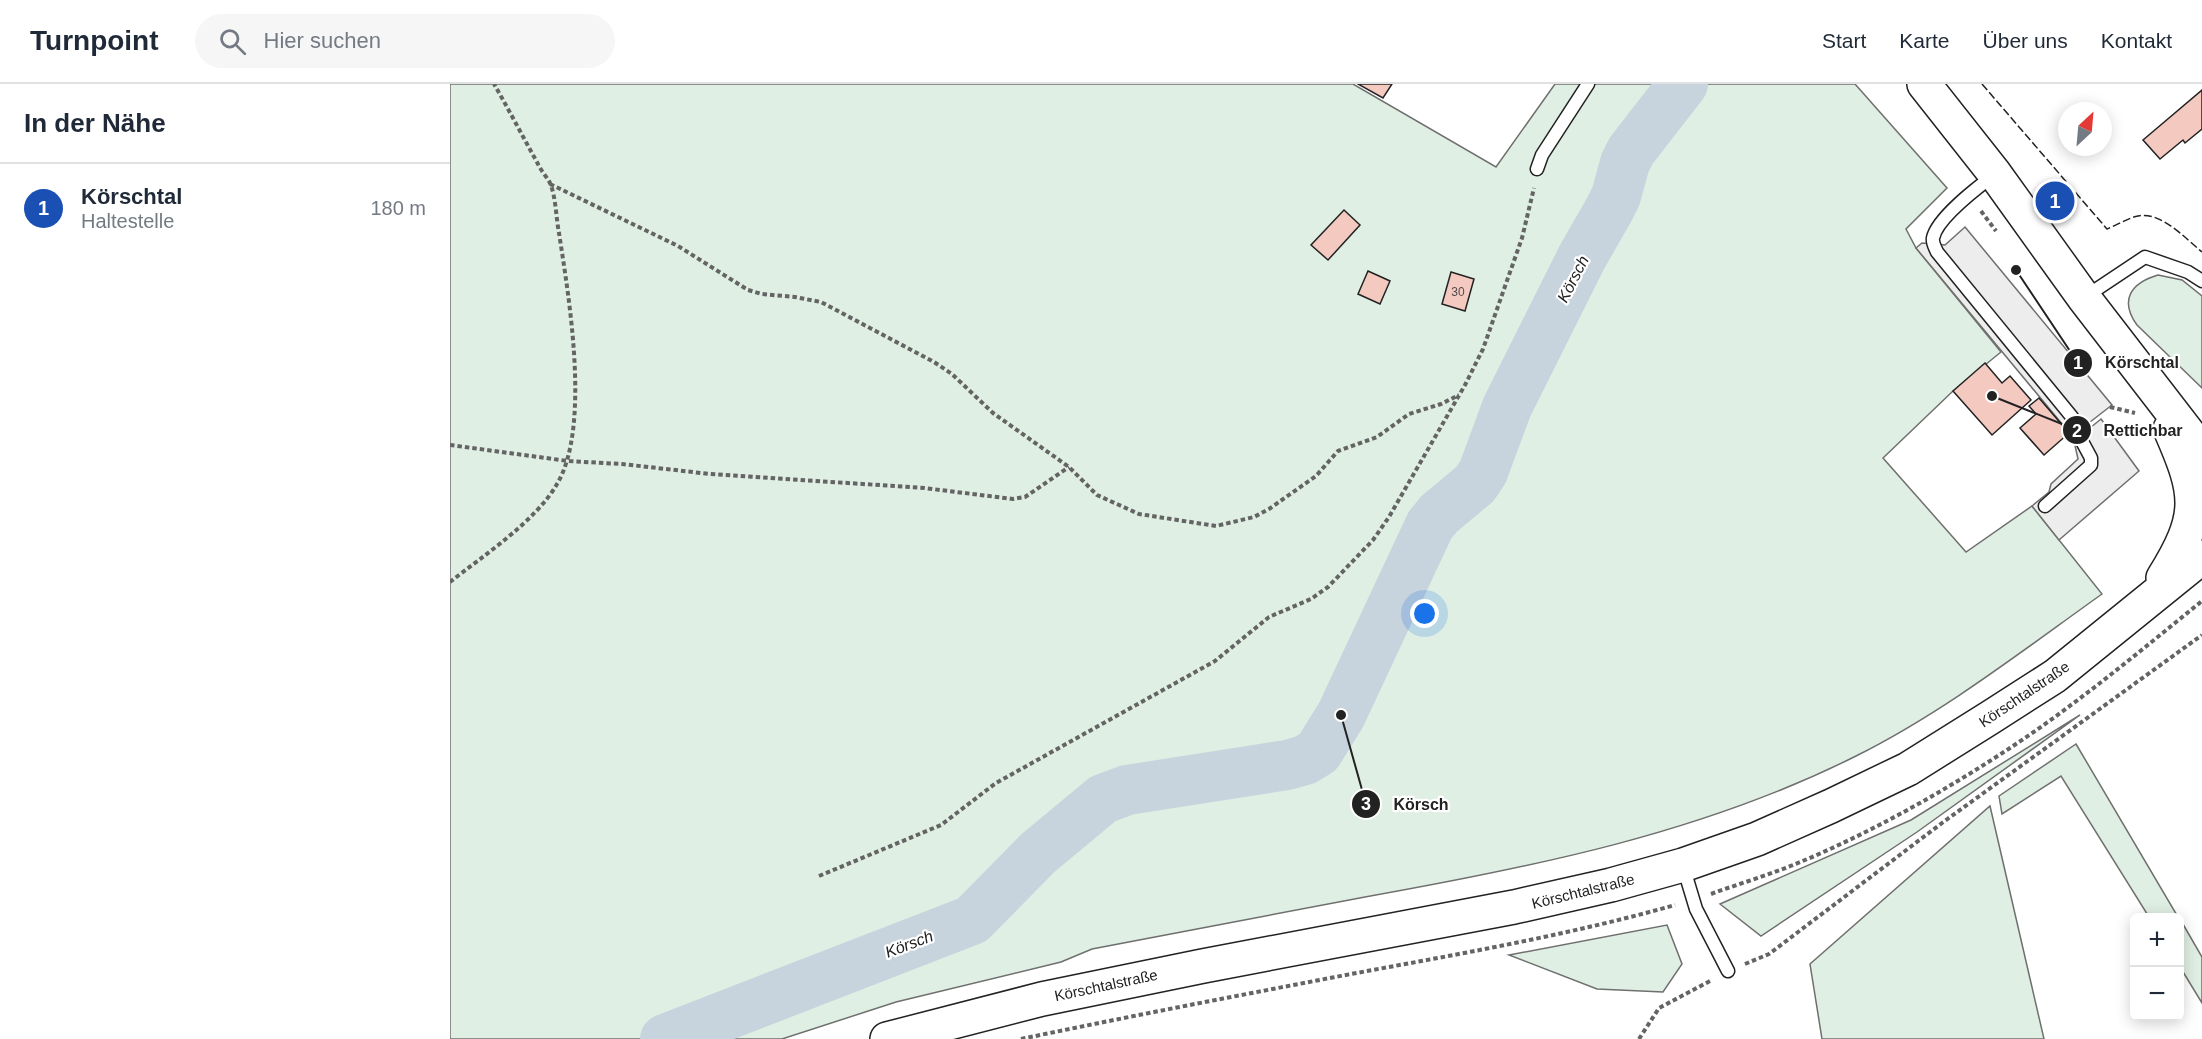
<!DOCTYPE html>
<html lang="de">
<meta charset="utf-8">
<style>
body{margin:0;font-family:Arial,sans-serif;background:#f6f6f7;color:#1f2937}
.controls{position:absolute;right:18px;bottom:18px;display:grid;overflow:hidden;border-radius:9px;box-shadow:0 3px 15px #0003}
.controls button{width:54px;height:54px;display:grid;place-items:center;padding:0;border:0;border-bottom:2px solid #e0e1e3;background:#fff;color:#1f2937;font:30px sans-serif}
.compass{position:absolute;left:1608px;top:18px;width:54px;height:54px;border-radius:50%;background:#fff;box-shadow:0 3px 15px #0003;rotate:26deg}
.you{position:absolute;left:975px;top:530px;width:21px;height:21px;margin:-15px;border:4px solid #fff;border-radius:50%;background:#1a73e8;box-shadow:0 0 0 9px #1a73e833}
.badge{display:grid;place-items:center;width:39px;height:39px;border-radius:50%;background:#111827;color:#fff;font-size:20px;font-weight:700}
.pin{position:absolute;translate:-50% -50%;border:3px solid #fff;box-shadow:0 2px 6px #0006}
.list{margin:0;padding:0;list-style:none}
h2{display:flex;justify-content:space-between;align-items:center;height:78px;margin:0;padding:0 24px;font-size:26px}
h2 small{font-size:20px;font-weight:400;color:#747a83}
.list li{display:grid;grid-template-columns:39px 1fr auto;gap:18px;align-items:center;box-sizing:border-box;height:90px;padding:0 24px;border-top:2px solid #e0e1e3}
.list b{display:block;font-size:22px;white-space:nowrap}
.list p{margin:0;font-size:20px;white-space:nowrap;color:#747a83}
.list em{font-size:20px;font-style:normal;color:#747a83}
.icon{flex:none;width:33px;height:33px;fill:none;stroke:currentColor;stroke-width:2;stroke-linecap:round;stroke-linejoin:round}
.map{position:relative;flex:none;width:1752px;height:955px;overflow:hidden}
header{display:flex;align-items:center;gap:36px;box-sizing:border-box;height:84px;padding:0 30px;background:#fff;border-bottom:2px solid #e0e1e3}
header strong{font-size:28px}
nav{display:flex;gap:33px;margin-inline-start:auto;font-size:21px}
.search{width:420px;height:54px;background:#f6f6f7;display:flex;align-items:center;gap:15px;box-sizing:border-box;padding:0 21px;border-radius:33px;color:#747a83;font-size:22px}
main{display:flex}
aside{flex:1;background:#fff}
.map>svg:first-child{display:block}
.green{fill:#e0efe3;stroke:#6f6f6f;stroke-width:1.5}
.parking{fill:#ededed;stroke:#6f6f6f;stroke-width:1.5}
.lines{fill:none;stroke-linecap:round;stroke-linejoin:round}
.river{stroke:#c7d3dd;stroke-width:50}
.building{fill:#f3c9c0;stroke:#222;stroke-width:1.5}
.lane-casing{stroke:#222;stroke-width:15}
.secondary-casing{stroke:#222;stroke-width:36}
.path{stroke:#646464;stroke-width:4;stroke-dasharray:4.5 3;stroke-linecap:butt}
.lane{stroke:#fff;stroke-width:12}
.secondary{stroke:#fff;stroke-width:33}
.fence{stroke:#222;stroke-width:1.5;stroke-dasharray:8 3;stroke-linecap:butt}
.labels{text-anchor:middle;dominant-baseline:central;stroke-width:4.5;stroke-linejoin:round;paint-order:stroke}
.number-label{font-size:12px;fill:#564c4a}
.street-label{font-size:15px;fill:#222;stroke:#fff}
.water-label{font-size:16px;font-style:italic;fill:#222;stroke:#fff}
.leader{fill:none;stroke:#222;stroke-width:2}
.callout-dot{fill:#222;stroke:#fff;stroke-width:2}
.mark-label{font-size:18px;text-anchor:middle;font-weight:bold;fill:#fff}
.callout-label{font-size:16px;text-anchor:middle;font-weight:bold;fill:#222;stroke:#fff;stroke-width:4.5;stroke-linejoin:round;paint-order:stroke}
</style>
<header>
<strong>Turnpoint</strong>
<div class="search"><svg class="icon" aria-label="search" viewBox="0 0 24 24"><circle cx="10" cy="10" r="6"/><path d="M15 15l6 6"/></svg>Hier suchen</div>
<nav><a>Start</a><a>Karte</a><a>Über uns</a><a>Kontakt</a></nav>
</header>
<main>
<aside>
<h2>In der Nähe<small></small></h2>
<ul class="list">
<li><span class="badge" style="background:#1a4fb4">1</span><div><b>Körschtal</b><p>Haltestelle</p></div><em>180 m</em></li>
</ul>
</aside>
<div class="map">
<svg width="1752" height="955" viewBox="0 0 1752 955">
<rect width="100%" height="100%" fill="#fff"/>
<!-- green -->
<path class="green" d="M0,0H903L1046,83L1105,0H1405L1497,104L1456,145L1466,164L1551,268L1503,307L1433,374L1516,468L1582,422L1652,510C1572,567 1494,628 1406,672C1253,749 1083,783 915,813C824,830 733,848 642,865L611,878L446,918L332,955H0Z
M1708,191L1732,196L1752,212V304L1687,241C1669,216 1681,199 1708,191Z
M1630,631L1467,748L1311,852L1270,820L1461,736Z
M1626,660L1728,833H1699L1611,692L1552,730L1549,712Z
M1540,722L1594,955H1372L1360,880Z
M1730,835L1752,873V919L1730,883Z
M1217,841L1232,880L1213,908L1147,905L1059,871Z"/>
<!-- parking -->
<path class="parking" d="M1515,143L1662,321L1622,352L1466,164L1472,159L1495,161Z
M1651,335L1689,387L1609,456L1582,422L1599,408L1601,400L1628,375L1624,357Z"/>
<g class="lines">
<!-- river -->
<path class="river" d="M215,955L522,836L588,769L653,715L677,706L837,681L855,676L868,668L891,631L980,441L989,430L1025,400L1033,388L1057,323L1132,173L1159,126L1166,112L1175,79L1181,67L1233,0"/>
</g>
<!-- building -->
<path class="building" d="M908,0H942L933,14Z
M1752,6V45L1735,59L1733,56L1710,75L1693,56Z
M894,126L910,141L878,176L861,161Z
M918,187L940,197L930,220L908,210Z
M1001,188L1024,195L1015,227L992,220Z
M1535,279L1552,299L1560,292L1581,316L1542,351L1503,307Z
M1589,314L1619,349L1594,371L1570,344L1586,330L1579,322Z"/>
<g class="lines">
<defs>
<path id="lane" d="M1087,85L1092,71L1138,0
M1544,91C1528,103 1487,134 1483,154C1482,159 1485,163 1487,168L1622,333L1627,348L1641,374V381L1595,422
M1635,213L1695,173L1738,188L1752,197
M1233,782L1246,825L1278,887"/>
<path id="secondary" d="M1474,0L1545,90L1634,214L1752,367
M1713,494C1752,431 1749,411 1720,345
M437,955L592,915L753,882L1064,823L1161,801L1233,781L1307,755L1381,722L1458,685L1541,633L1605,592L1752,473"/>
</defs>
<!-- lane casing -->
<use href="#lane" class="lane-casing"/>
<!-- secondary casing -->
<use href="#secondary" class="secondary-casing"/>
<!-- path -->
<path class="path" d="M100,100L228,162L298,206L312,210L345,213L371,218L484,278L502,290L543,329L619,383L647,411L689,430L766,442L804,433L819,425L866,392L888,367L927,353L959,330L991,320L1009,311
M1531,127L1546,147
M1660,323L1685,329
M0,361L118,377L172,380L260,390L474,404L563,415L575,413L619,383
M0,498C33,472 86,437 107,400C141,343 119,214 109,149C106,134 106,113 100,99C97,93 91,87 88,80C73,53 59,26 44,0
M369,792L491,741L546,699L765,577L819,533L861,515L878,503L923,456L939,433L1015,301L1033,265L1072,154L1084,104
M1261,810C1288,800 1316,792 1343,781C1417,751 1493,708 1560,664C1627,620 1689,568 1752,517
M1295,880L1319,870L1492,739L1752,551
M571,955C681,932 791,911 901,890C1009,870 1119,851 1225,821
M1189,955L1209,924L1262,896"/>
<!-- lane -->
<use href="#lane" class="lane"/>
<!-- secondary -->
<use href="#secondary" class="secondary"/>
<!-- fence -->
<path class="fence" d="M1532,0L1657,145C1667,141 1678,134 1688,132C1711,127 1736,155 1752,168"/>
</g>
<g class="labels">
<!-- number labels -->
<g class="number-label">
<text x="1008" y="208">30</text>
</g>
<!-- street labels -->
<g class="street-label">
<text transform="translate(1574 610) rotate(-34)">Körschtalstraße</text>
<text transform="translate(1133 807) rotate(-14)">Körschtalstraße</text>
<text transform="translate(656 901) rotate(-12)">Körschtalstraße</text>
</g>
<!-- water labels -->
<g class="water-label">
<text transform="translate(1123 195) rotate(-63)">Körsch</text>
<text transform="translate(459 860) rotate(-21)">Körsch</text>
</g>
</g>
<!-- callouts -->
<path class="leader" d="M1566 186L1628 279M1542 312L1627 346M891 631L916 720"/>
<g class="callout-dot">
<circle cx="1566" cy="186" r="6"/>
<circle cx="1542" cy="312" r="6"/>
<circle cx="891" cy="631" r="6"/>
<circle cx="1628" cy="279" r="15"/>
<circle cx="1627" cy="346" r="15"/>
<circle cx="916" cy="720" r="15"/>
</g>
<g class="mark-label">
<text x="1628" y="285">1</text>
<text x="1627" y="353">2</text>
<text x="916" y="726">3</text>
</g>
<g class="callout-label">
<text x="1692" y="284">Körschtal</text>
<text x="1693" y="352">Rettichbar</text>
<text x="971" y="726">Körsch</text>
</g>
</svg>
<div class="controls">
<button>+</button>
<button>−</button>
</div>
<svg class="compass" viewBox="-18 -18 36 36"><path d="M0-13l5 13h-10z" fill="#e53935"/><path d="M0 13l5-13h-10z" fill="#747a83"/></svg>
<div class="you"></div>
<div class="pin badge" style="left:1605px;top:117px;background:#1a4fb4">1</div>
</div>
</main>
